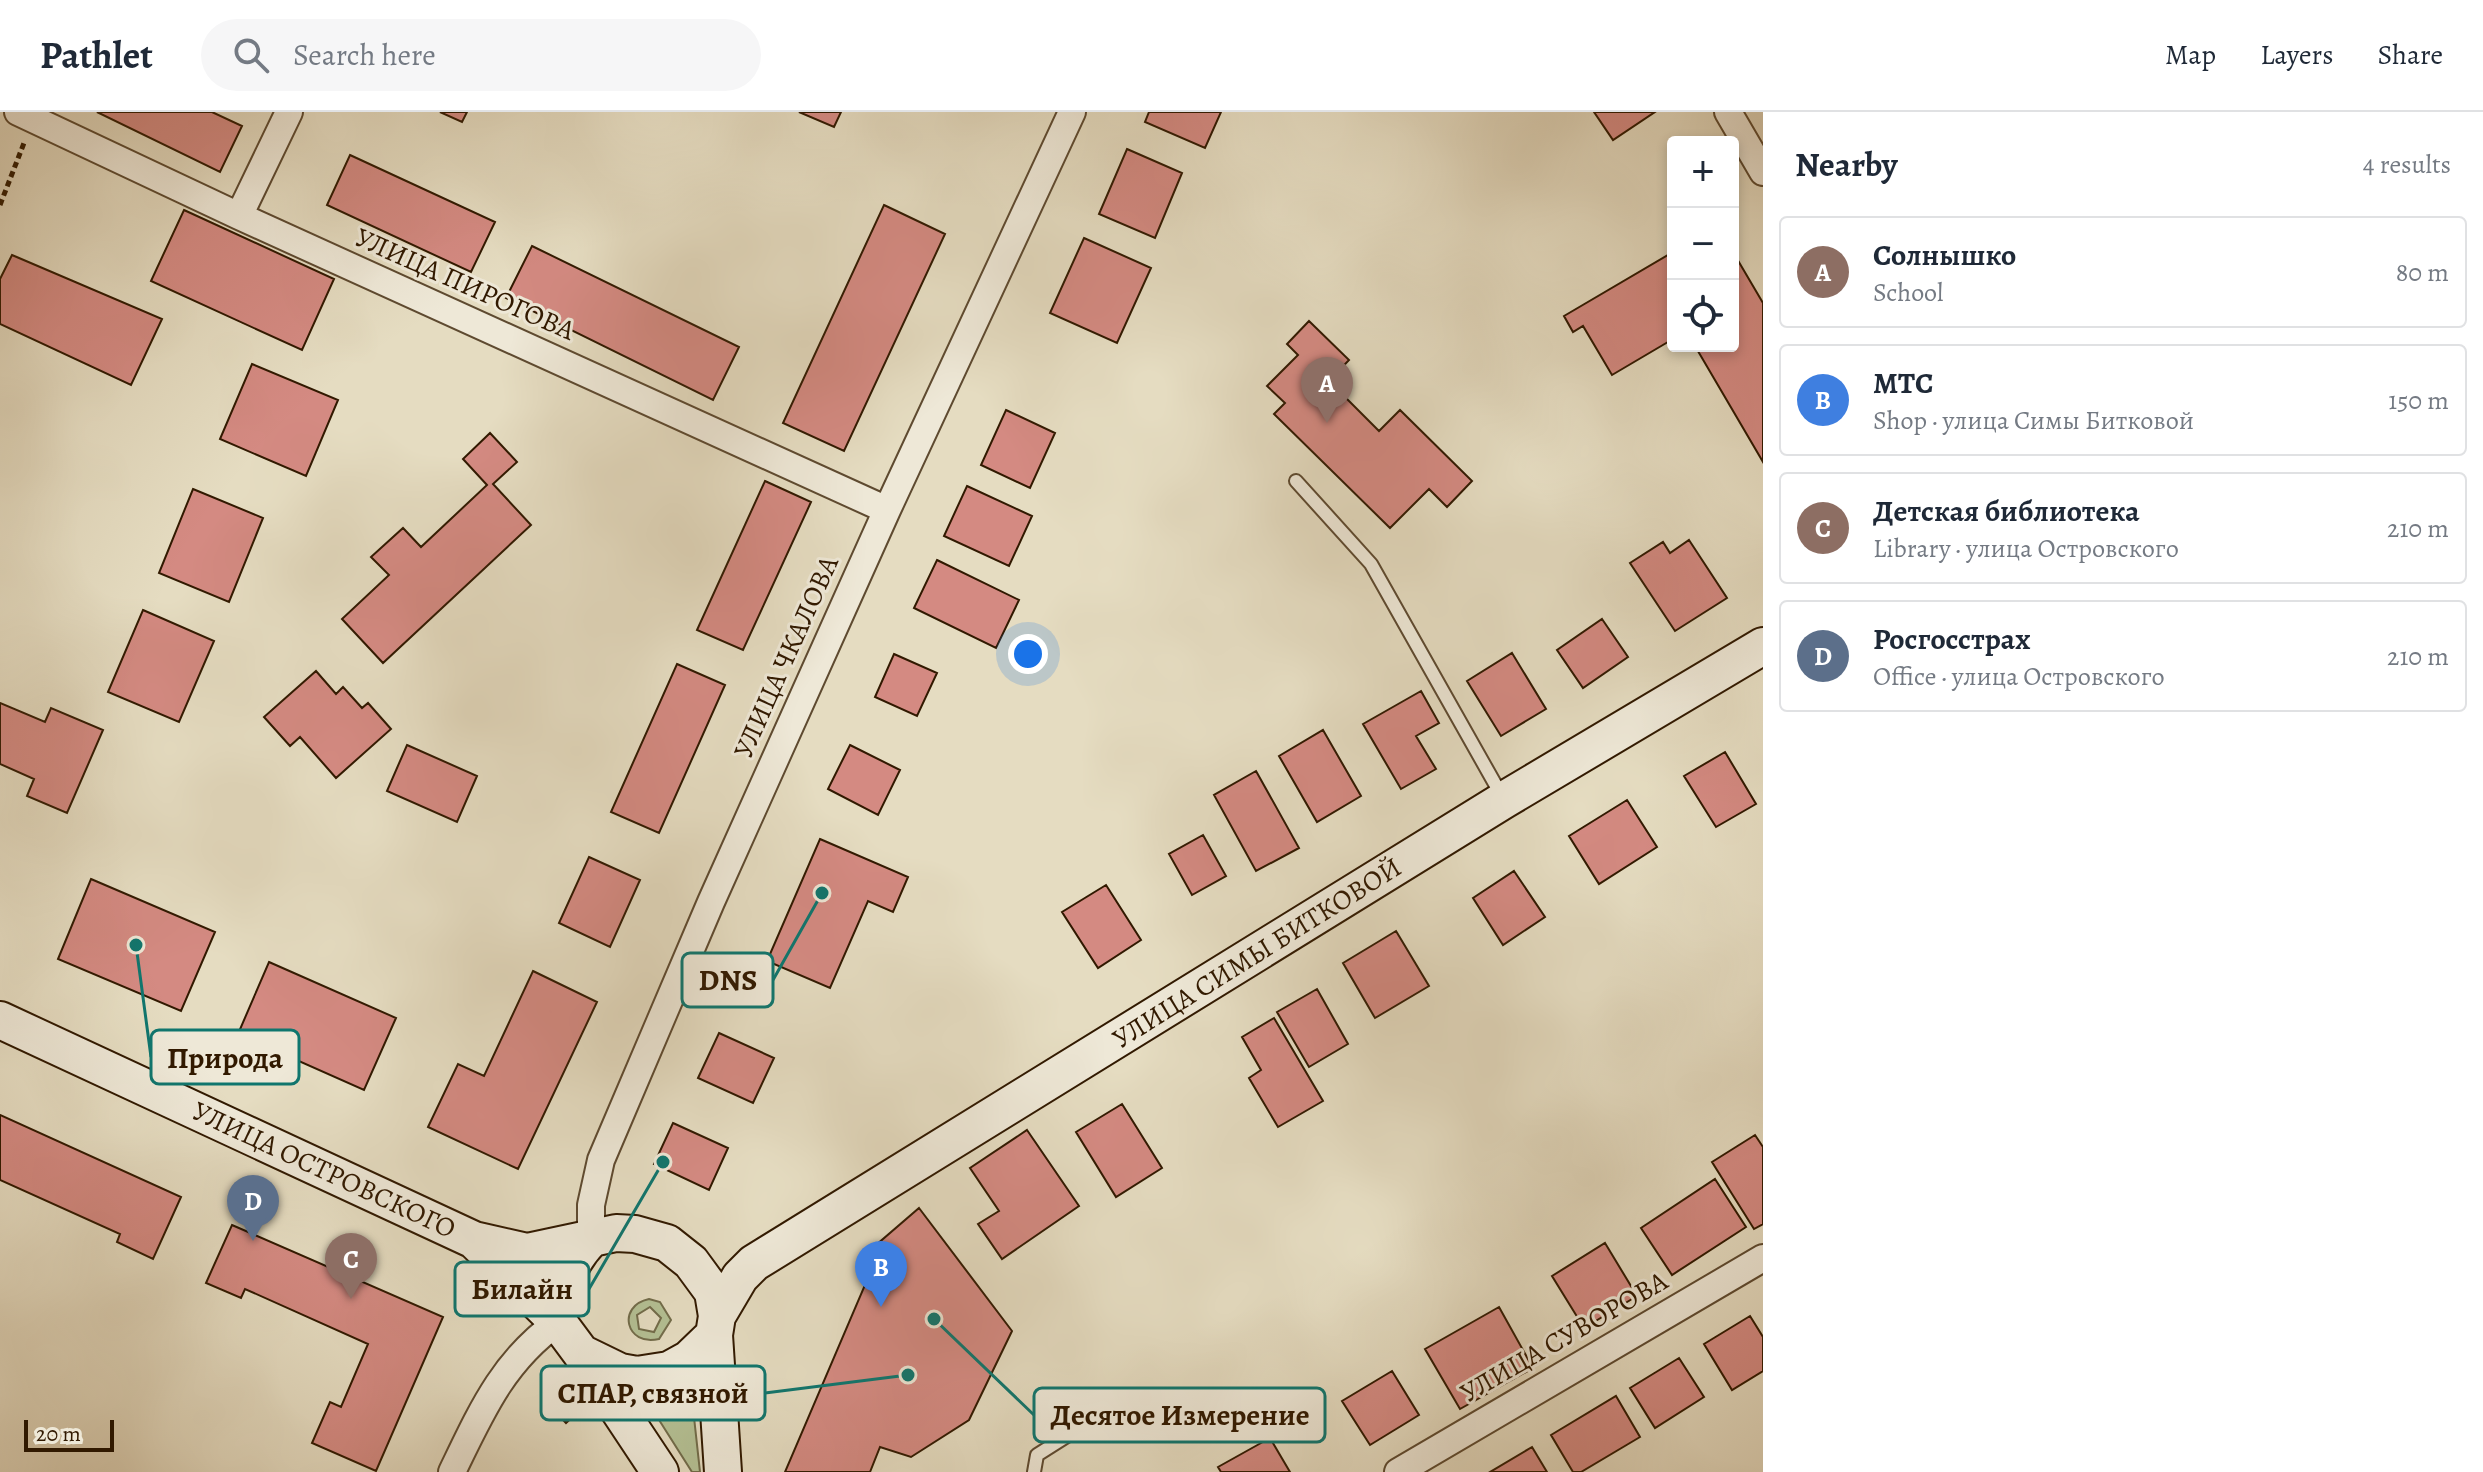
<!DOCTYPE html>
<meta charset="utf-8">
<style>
body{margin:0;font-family:Alegreya,serif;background:#f6f6f7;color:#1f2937}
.controls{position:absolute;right:24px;top:24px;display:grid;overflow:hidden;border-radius:8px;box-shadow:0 4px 12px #0003}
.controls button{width:72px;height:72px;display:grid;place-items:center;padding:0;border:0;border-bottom:2px solid #e0e1e3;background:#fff;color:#1f2937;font:40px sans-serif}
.scale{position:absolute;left:24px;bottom:20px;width:90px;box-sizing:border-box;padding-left:8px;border:4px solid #311900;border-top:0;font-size:22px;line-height:28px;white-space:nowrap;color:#311900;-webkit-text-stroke:6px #eee8d7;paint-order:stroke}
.you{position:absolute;left:1028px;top:542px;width:28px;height:28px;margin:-20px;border:6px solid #fff;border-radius:50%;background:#1a73e8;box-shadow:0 0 0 12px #1a73e833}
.badge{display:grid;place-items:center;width:52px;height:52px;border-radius:50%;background:#1a73e8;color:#fff;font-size:26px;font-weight:700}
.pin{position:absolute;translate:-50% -66px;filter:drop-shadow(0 2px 4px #0008)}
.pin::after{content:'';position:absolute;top:42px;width:28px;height:24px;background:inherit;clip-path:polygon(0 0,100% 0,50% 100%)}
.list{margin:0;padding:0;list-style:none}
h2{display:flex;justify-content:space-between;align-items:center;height:104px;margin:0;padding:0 32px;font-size:34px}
h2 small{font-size:26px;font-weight:400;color:#747a83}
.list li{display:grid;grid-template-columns:52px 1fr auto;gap:24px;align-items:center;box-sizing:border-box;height:112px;margin:0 16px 16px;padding:0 16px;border:2px solid #e0e1e3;border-radius:8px}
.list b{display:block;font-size:30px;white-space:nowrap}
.list p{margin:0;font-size:26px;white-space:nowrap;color:#747a83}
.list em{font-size:26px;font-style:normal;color:#747a83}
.icon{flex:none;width:44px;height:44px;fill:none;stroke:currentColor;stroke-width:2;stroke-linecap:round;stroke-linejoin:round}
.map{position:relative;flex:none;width:1763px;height:1360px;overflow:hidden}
header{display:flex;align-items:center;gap:48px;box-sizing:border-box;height:112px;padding:0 40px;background:#fff;border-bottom:2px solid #e0e1e3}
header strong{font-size:38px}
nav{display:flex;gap:44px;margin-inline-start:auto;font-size:28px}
.search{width:560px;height:72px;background:#f6f6f7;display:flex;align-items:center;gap:20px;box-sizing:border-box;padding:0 28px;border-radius:44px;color:#747a83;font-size:30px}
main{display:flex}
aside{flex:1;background:#fff}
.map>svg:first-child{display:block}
.grass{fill:#b4c094;stroke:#726c4a;stroke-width:2;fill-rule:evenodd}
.building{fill:#d48a82;stroke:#311900;stroke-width:2}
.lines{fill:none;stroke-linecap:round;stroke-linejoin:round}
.lane-casing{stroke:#5e4a30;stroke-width:16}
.street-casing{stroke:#5e4a30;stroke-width:30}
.secondary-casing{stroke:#311900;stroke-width:40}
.path{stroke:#311900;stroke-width:5;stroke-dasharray:6 4;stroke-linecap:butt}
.lane{stroke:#eee8d7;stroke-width:12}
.street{stroke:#eee8d7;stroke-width:26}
.secondary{stroke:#eee8d7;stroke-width:36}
.labels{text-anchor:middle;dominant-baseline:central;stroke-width:6;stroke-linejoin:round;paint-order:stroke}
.street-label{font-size:28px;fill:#311900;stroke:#eee8d7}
.leader{fill:none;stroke:#0f766e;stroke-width:3}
.callout-dot{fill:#0f766e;stroke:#eee8d7;stroke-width:3}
.callout{fill:#eee8d7;stroke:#0f766e;stroke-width:3}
.callout-label{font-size:30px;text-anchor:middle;font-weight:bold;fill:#311900}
</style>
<header>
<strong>Pathlet</strong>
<div class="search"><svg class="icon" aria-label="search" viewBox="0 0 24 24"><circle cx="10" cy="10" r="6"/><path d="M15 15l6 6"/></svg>Search here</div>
<nav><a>Map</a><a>Layers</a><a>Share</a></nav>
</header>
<main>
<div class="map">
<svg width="1763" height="1360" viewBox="0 0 1763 1360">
<rect width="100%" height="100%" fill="#e5dcc1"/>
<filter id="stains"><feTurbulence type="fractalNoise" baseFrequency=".0025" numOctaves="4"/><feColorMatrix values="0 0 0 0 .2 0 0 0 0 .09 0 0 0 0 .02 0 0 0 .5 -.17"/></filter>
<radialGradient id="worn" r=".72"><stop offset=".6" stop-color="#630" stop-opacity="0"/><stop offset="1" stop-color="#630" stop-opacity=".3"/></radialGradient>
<!-- grass -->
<path class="grass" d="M649,1187L660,1190L671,1208L659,1227C626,1235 616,1194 649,1187ZM650,1195L661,1206L654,1220L639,1217L637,1203Z
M677,1273L690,1280L692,1287L700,1360H692L654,1300V1283Z"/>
<!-- building -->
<path class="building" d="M97,0H212L242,14L220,60Z
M440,0H467L462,10Z
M799,0H841L834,15Z
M1149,0H1221L1205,36L1145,10Z
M1594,0H1655L1613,28Z
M1127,37L1182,61L1155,126L1099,102Z
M350,43L495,110L471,160L327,93Z
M884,93L945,122L844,339L783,311Z
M184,98L334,167L302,238L151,169Z
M1084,126L1151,156L1117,231L1050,201Z
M532,134L739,235L713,288L506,186Z
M1673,140V227L1612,263L1583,214L1573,220L1564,204Z
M1733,140L1763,191V350L1695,234H1733Z
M12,143L162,207L131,273L0,212V167Z
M1309,209L1349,248L1329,269L1379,319L1400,298L1472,369L1447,395L1429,377L1390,416L1274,302L1285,291L1267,274L1298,243L1287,232Z
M252,252L338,288L306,364L220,327Z
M1006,298L1055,321L1030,376L981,353Z
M490,321L517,350L493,372L531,413L383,551L342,507L389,463L371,445L403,416L421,435L487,373L463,347Z
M765,369L811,390L743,538L697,518Z
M967,374L1032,404L1009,454L944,424Z
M193,377L263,406L229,490L159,461Z
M1689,428L1727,486L1675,519L1630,451L1663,430L1670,441Z
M937,448L1019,488L996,536L914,496Z
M143,498L214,529L179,610L108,580Z
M1602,507L1628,545L1583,576L1557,538Z
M1512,541L1546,597L1501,624L1467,569Z
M894,542L937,561L917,604L875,585Z
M677,552L725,573L659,721L611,700Z
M316,559L336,582L343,575L362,596L368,591L391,617L336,666L300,625L290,634L264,605Z
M1421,579L1439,611L1416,624L1436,657L1401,677L1363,612Z
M0,591L45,610L51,596L103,618L67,701L27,684L34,667L0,652Z
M1323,618L1361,684L1317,710L1279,644Z
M407,633L477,664L457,710L387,679Z
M850,633L900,658L878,703L828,677Z
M1725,640L1756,692L1716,715L1684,664Z
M1256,659L1299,736L1256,759L1214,683Z
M1627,688L1657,735L1599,772L1569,724Z
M1203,723L1226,764L1192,783L1169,742Z
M820,727L908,765L893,800L868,789L830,876L767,849Z
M589,745L640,768L610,835L559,811Z
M1514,759L1545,805L1503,833L1473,786Z
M91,767L215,820L181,899L58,847Z
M1106,773L1141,828L1098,856L1062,800Z
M1396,819L1429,874L1375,906L1343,851Z
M269,850L396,906L364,978L238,922Z
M533,859L597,890L518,1057L428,1015L458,952L484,964Z
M1317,877L1348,932L1309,955L1277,900Z
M1274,906L1323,989L1278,1015L1249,966L1261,958L1242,925Z
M719,921L774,946L753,991L698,966Z
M1122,992L1162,1056L1116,1085L1076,1020Z
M0,1003L181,1085L153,1147L117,1130L120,1122L0,1068Z
M673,1011L728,1036L709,1078L654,1052Z
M1027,1018L1079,1094L1002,1147L978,1112L999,1099L970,1056Z
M1755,1023L1763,1035V1112L1754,1117L1712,1050Z
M1715,1067L1746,1115L1672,1163L1641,1116Z
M919,1096L1012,1219L969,1308L911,1345L880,1335L870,1360H785L871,1159L861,1146Z
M232,1113L443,1205L376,1359L312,1331L330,1290L341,1295L368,1232L245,1177L241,1186L206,1171Z
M1605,1131L1637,1184L1584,1216L1552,1164Z
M1499,1195L1533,1256L1460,1297L1425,1237Z
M1750,1204L1763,1225V1259L1732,1278L1704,1232Z
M1679,1246L1704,1285L1655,1316L1630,1276Z
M1392,1259L1419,1303L1370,1333L1342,1289Z
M565,1280L581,1297L566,1311L550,1294Z
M1616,1284L1640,1325L1581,1360H1573L1551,1323Z
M1270,1326L1290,1360H1221L1218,1355Z
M1532,1335L1547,1360H1490Z"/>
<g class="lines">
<defs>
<path id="lane" d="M1296,369L1371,452L1503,686
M1034,1360L1037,1343L1097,1305"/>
<path id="street" d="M18,0L239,104L887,398
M1728,0L1763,60
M239,104L289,0
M591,1127V1093L601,1048L711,790L887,398L1072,0
M452,1360C481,1300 503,1249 558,1210
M1398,1360L1763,1146"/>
<path id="secondary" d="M0,908L474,1128L527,1140L616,1121L635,1122L667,1131L691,1150L713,1180L717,1204L714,1223L723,1360
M474,1128L558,1210L581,1241L620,1260L637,1263L669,1258L689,1247L714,1223
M717,1204L740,1165L754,1151L1504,688L1763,534
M558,1210C560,1176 567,1152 591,1127
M581,1241L660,1360"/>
</defs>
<!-- lane casing -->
<use href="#lane" class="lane-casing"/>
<!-- street casing -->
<use href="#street" class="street-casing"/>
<!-- secondary casing -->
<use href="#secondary" class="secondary-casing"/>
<!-- path -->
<path class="path" d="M0,93L24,31"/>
<!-- lane -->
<use href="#lane" class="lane"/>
<!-- street -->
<use href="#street" class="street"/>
<!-- secondary -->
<use href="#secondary" class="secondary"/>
</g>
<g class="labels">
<!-- street labels -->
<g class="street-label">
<text transform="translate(465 172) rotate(24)">УЛИЦА ПИРОГОВА</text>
<text transform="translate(786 545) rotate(-66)">УЛИЦА ЧКАЛОВА</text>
<text transform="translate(1257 841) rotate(-32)">УЛИЦА СИМЫ БИТКОВОЙ</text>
<text transform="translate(324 1058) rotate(25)">УЛИЦА ОСТРОВСКОГО</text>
<text transform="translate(1564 1225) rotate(-30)">УЛИЦА СУВОРОВА</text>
</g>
</g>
<!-- callouts -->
<path class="leader" d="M822 781L773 868M136 833L151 945M663 1050L589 1177M908 1263L765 1281M934 1207L1034 1303"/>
<g class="callout-dot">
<circle cx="822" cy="781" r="8"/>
<circle cx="136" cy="833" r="8"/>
<circle cx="663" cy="1050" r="8"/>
<circle cx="908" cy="1263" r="8"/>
<circle cx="934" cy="1207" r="8"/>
</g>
<g class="callout">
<rect x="682" y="841" width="91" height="54" rx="8"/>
<rect x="151" y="918" width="148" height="54" rx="8"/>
<rect x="455" y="1150" width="134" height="54" rx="8"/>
<rect x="541" y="1254" width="224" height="54" rx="8"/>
<rect x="1034" y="1276" width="291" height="54" rx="8"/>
</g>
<g class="callout-label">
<text x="728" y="878">DNS</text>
<text x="225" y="956">Природа</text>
<text x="522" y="1187">Билайн</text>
<text x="653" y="1291">СПАР, связной</text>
<text x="1180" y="1313">Десятое Измерение</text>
</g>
<rect width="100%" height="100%" filter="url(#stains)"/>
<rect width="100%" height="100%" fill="url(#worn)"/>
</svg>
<div class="controls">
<button>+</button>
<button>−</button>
<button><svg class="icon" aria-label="locate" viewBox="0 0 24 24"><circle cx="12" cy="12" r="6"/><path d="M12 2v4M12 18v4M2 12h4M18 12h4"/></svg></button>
</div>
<div class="scale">20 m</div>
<div class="you"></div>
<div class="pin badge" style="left:1327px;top:311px;background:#8d6e63">A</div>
<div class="pin badge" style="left:881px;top:1195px;background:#3f7fe0">B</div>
<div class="pin badge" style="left:351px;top:1187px;background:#8d6e63">C</div>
<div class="pin badge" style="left:253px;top:1129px;background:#5c6f8a">D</div>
</div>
<aside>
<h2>Nearby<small>4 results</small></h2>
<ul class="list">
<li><span class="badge" style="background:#8d6e63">A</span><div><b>Солнышко</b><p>School</p></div><em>80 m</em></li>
<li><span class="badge" style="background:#3f7fe0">B</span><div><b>МТС</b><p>Shop · улица Симы Битковой</p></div><em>150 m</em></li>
<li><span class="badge" style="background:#8d6e63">C</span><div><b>Детская библиотека</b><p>Library · улица Островского</p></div><em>210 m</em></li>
<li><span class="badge" style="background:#5c6f8a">D</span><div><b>Росгосстрах</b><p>Office · улица Островского</p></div><em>210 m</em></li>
</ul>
</aside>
</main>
